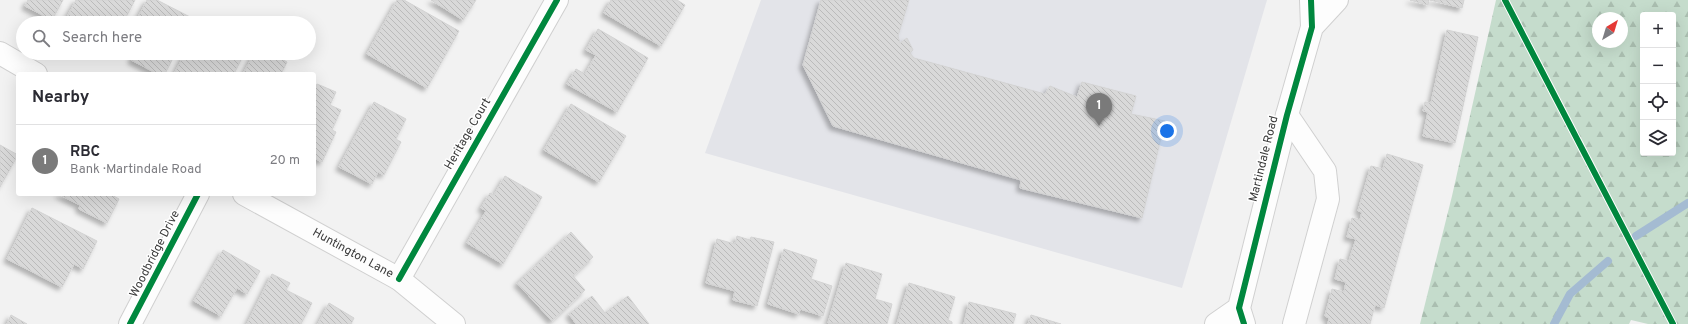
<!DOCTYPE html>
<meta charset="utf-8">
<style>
body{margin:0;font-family:Overpass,sans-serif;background:#f7f7f7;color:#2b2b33}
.controls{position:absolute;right:12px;top:12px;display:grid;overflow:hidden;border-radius:4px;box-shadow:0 4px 16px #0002}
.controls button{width:36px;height:36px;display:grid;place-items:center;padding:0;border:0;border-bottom:1px solid #e1e1e2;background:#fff;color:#2b2b33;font:20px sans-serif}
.compass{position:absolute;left:1592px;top:12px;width:36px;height:36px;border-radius:50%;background:#fff;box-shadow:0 4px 16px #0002;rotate:38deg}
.you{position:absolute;left:1167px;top:131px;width:14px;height:14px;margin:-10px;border:3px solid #fff;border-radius:50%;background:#1a73e8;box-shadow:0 0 0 6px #1a73e833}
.badge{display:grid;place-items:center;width:26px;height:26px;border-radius:50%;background:#7a7a7a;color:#fff;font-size:13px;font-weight:700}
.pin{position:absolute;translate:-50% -33px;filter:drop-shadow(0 1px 2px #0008)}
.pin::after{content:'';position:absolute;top:21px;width:14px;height:12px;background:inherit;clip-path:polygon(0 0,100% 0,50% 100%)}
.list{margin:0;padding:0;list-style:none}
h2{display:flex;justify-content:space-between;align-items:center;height:52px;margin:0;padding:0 16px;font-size:17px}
h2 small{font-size:13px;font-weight:400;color:#7c7c81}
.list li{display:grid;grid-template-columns:26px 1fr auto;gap:12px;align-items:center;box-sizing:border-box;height:72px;padding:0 16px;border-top:1px solid #e1e1e2}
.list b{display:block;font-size:15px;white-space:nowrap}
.list p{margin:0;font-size:13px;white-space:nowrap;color:#7c7c81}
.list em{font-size:13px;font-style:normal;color:#7c7c81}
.icon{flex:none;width:22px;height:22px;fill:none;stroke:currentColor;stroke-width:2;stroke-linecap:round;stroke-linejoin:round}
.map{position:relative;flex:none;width:1688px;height:324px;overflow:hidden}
.search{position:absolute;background:#fff;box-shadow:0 4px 16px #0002;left:16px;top:16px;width:300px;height:44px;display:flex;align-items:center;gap:10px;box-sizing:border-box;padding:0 14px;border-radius:22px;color:#7c7c81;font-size:15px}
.panel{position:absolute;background:#fff;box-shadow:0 4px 16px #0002;left:16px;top:72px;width:300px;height:124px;border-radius:4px}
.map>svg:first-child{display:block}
.built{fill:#e3e4e9}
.forest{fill:url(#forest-firs);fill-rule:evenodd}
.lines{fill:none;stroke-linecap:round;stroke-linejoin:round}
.stream{stroke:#a4bbd2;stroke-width:8}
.building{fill:url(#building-back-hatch);stroke:#d3d3d3;filter:url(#shadow)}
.minor-casing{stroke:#d0d0d0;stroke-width:24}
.major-casing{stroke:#d0d0d0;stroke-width:24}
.minor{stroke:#fdfdfd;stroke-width:22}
.major{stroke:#fdfdfd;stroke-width:22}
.cycleway-casing{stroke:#fff;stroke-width:8}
.cycleway{stroke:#00873e;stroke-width:6}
.labels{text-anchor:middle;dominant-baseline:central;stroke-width:3;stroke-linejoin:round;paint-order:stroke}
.street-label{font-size:12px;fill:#3a3a3a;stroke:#fff}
</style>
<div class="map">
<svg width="1688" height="324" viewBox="0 0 1688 324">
<defs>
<pattern id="forest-firs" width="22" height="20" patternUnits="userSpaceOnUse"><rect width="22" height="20" fill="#c5dccc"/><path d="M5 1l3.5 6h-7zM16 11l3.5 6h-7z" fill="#aabeb0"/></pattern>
<pattern id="building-back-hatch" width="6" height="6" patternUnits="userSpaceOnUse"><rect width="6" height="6" fill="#d9d9d9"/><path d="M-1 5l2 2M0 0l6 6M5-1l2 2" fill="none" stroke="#bbb"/></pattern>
<filter id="shadow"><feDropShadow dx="-3.5" dy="3.5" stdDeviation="2" flood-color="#0004"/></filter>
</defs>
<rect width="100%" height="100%" fill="#f2f2f2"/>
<!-- built -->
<path class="built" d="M761,0H1267L1182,288L705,153Z"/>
<!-- forest -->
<path class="forest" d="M1496,0H1688V324H1648L1631,320L1629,324H1420L1452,196ZM1643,15H1673V153H1643ZM1598,18H1622V42H1598Z"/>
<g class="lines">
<!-- stream -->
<path class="stream" d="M1636,236L1688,203
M1554,324L1570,294L1608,261"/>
</g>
<!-- building -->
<path class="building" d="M28,0H63L52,20L25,6Z
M76,0H135L123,23H79L67,17Z
M147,0H157L190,17L186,23H135Z
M397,0H404L459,31L427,88L367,54Z
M431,0H476L463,20Z
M611,0H677L685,5L661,46L604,13Z
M821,0H909L898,36L900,43L907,38L913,50L910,53L914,58L1045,94L1050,86L1077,97L1082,82L1136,96L1131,114L1165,121L1142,218L1020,188L1021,180L833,126L803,65Z
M1410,0H1429L1428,5Z
M1430,0H1464L1462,8Z
M598,29L648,58L617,112L567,84L576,69L585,74L596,55L586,50Z
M1447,30L1478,37L1455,143L1423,136L1428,112L1423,111L1425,102L1431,103Z
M135,53H171L168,58L172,60L165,74H158L131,60Z
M185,53H237L243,56L234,74H174Z
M254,53H270L287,62L281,74H243Z
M317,84L336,92L330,105L341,110L332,130L336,132L322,162L314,158V90Z
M374,102L406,119L396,139L401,142L384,175L378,172L372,184L339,167Z
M571,104L626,136L599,182L544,150Z
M0,145L18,155L0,187Z
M1387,154L1423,165L1384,308L1375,305L1370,324H1328L1329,318L1325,316L1332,289L1344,292L1346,282L1335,279L1340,259L1349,261L1356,239L1347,237L1352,218L1360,220L1362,212L1358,211L1371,166L1383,169Z
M505,176L542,197L503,264L467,243L486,211L481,208L490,193L494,195Z
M58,194H110L119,199L107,223L79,209L80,205Z
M32,208L97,241L83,269L74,264L62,287L7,259Z
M571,232L593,257L573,276L585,290L552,321L517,283Z
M737,236L750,240L751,237L774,242L757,306L733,300L735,291L706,283L717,239L735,244Z
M784,249L817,260L811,279L832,286L823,316L800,309L799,314L768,304Z
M223,250L260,271L247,294L237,288L221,316L194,301Z
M846,263L882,274L875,299L892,304L887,324L828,323Z
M272,274L290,283L286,290L312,303L301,324H247Z
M909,283L955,297L948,320L952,322V324H897Z
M592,296L605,313L628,296L649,324H576L569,314Z
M969,302L1016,314L1013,324H964Z
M329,303L354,318L351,324H318Z
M11,315L27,324H7Z
M1031,315L1061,324H1028Z"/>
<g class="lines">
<defs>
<g id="minor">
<path d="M0,53L36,74"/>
<path d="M1287,115L1325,171L1328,199L1294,324"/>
<path id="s1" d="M244,194L399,279L454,324"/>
<path d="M399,279L557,0"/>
<path d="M130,324L198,194"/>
</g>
<path id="major" d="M1312,27L1337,0
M1216,324L1239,308
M1244,324L1239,308L1287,115L1312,27L1311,0"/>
</defs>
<!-- minor casing -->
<use href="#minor" class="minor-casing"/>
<!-- major casing -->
<use href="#major" class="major-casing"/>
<!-- minor -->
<use href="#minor" class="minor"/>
<!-- major -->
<use href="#major" class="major"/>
<defs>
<path id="cycleway" d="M1505,0L1673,324
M399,279L557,0
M130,324L198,194
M1244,324L1239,308L1287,115L1312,27L1311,0"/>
</defs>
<!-- cycleway casing -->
<use href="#cycleway" class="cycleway-casing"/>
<!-- cycleway -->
<use href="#cycleway" class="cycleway"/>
</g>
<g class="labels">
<!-- street labels -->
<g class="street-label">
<text transform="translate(468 134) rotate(-60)">Heritage Court</text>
<text transform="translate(1264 159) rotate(-76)">Martindale Road</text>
<text transform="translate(155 254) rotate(-63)">Woodbridge Drive</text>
<text stroke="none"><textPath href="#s1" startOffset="124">Huntington Lane</textPath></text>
</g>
</g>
</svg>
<div class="controls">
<button>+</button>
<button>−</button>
<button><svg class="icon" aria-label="locate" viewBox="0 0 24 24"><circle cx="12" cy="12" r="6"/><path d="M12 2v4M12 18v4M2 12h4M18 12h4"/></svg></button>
<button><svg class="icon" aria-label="layers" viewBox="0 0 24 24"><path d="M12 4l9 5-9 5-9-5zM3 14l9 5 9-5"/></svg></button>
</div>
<svg class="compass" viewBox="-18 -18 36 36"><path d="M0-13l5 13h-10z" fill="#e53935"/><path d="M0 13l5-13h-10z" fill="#7c7c81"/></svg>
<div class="you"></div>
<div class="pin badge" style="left:1099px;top:126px">1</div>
<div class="search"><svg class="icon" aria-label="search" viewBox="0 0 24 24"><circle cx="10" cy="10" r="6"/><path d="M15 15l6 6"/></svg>Search here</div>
<section class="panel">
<h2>Nearby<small></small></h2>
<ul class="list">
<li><span class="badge">1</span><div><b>RBC</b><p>Bank · Martindale Road</p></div><em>20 m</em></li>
</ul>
</section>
</div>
